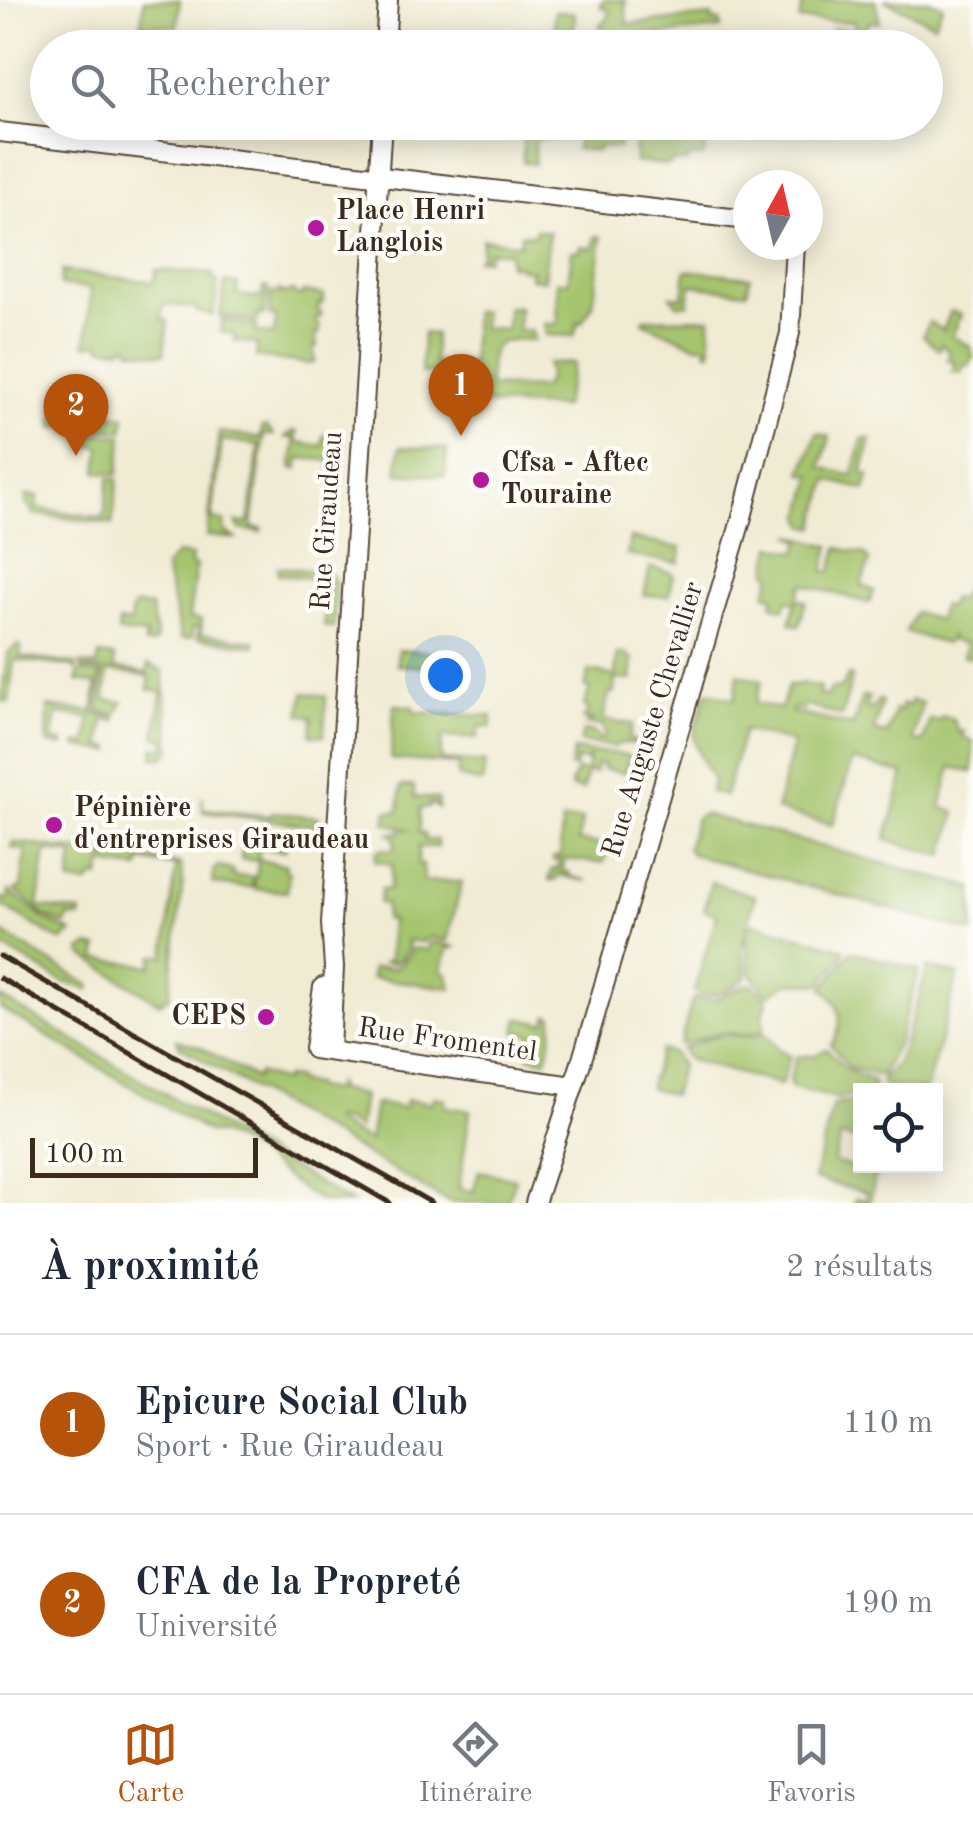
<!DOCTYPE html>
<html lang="fr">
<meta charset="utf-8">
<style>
body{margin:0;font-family:"Old Standard TT",serif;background:#f2f2f3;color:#1f2937}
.controls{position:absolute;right:30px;bottom:30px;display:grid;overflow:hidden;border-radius:0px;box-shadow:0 5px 25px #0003}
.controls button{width:90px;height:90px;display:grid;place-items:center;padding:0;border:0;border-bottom:2px solid #e0e1e3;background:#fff;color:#1f2937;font:50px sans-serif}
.compass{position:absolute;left:733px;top:170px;width:90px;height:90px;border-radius:50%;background:#fff;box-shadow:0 5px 25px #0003;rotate:8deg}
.scale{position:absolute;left:30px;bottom:25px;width:228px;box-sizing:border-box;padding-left:10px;border:5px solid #3b2a1e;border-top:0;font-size:28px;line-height:35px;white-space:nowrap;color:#3b2a1e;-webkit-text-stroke:8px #fdfcf7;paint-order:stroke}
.you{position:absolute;left:445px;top:675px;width:35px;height:35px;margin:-25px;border:8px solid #fff;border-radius:50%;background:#1a73e8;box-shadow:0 0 0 15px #1a73e833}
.badge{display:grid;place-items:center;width:65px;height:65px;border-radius:50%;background:#b45309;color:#fff;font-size:32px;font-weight:700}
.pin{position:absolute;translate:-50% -82px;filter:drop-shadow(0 2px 5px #0008)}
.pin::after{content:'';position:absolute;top:52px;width:35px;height:30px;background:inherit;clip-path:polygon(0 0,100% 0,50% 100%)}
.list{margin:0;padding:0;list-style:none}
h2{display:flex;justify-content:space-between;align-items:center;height:130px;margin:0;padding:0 40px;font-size:42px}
h2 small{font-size:32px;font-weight:400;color:#747a83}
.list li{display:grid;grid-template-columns:65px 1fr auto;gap:30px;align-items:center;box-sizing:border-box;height:180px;padding:0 40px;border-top:2px solid #e0e1e3}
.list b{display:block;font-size:38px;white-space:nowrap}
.list p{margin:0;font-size:32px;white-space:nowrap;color:#747a83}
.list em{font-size:32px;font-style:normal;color:#747a83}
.icon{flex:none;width:55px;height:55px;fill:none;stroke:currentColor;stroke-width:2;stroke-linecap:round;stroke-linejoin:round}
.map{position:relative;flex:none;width:973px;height:1203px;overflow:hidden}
.search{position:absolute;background:#fff;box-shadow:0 5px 25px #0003;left:30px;right:30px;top:30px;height:110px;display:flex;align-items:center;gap:25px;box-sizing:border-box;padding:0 35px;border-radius:55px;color:#747a83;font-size:38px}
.sheet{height:490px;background:#fff}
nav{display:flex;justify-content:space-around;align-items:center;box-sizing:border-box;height:140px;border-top:2px solid #e0e1e3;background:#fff;font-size:28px;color:#747a83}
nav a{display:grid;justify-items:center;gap:5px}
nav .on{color:#b45309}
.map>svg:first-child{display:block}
.green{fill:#a4c46d;stroke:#707746;stroke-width:2.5}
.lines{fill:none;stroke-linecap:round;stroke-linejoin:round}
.minor-casing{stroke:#564739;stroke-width:22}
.minor{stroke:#fff;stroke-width:18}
.rail{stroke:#3b2a1e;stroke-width:5}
.poi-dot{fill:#b5179e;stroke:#fdfcf7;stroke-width:4}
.labels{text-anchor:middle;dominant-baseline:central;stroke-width:9;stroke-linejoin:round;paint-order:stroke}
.poi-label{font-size:28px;font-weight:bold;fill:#3b2a1e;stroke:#fdfcf7;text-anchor:start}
.street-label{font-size:28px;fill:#3b2a1e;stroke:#fdfcf7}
</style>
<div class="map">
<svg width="973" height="1203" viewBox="0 0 973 1203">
<rect width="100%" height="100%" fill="#fdfcf7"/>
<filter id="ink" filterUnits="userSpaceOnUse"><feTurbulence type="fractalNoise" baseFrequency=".01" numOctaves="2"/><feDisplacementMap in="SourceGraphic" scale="20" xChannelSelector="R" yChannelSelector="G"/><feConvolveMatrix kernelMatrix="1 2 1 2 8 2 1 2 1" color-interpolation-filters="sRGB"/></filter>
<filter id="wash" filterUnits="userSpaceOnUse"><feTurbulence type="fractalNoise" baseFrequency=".0048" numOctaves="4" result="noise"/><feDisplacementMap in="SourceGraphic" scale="40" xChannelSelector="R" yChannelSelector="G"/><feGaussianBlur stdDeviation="2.25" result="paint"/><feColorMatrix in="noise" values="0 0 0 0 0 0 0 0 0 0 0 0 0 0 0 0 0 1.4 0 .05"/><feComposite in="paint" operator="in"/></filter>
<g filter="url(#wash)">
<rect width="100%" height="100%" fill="#f0ebd3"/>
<!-- green -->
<path class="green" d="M144,0H180L177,27L141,24Z
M606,0H625L627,24L712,16V21H720L721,29L628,38V47H611L601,43L602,27L599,26L608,18L609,9L601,8V2Z
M804,0H875L880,22H868L867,28L852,33L832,32V29H854L855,22L799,20Z
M884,0H928L943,6L934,24Z
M555,11L575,13L573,39H565L564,47H553Z
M523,123H630L631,135L620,136L618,148L598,147L597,151L576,149L578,137L535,139L534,164L523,162Z
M655,133L656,140L705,137L704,156L687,158V162H671L670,165L635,162V135Z
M536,230L549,232L544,280L530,278L531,270L520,269V266L509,265V252L488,251L487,259H477L481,255L482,239L520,244L521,234L535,235Z
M596,236L602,237L593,305L581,323L578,322L574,336L546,335L544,324H558L557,281L568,282L572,251H580V246L593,248Z
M156,270L213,274L212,280L218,281L213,315L197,312V308L164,304L161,319L168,321L164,354L131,350L130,346H123L122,349L101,347L100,343L86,345L91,289L60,285L62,271L154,282Z
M686,270L750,277L747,292L691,285L688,305L677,304L671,296L683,297Z
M225,282L238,284L237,295L261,298L263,287L268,288L264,315L258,314L257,321L220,316Z
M280,290L284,294L294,291L295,295L302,296L303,292L324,295L323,303L319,304L318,311L321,312V317H317L316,324L320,325L319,334H315L317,347H313L315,362L311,364L256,357L257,344L234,341V334L220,332L222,320L257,325L256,332L274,335L276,317L269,315L271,292L279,293Z
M508,307H519L518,330L532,331L534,340C491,337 490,345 489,386L543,388L549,376L547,364L574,363L563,407L470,404V376L421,373L423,333L435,334L434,363L471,364L474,311L483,312L482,328L506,329Z
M951,311L961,315L952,336L971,347L973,358L969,365L965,364L961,373L952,372L956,361L947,360L950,352L941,344L939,350L923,336L929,322L943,330Z
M710,318L711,352H707L706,345H695L643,322L644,319Z
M56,407L125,416L123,431L89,427V418L63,414L61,428L53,427Z
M262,427L268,428L273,435H264L252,527L262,529L261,532L240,529L236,522L249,523L259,445L222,440L212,519L224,521L225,532L238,539L207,536L219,432L260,438Z
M293,431L297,432L296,442L322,446L324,435L334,436L344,446L338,475L330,473L331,461L300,458L298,469L292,468L295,439L285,437Z
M92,433L123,436L118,474L97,472L101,447L90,445Z
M817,433L830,437L821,467L852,476L863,438L871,439L862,473L869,475L865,490L828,480L815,528L806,525L802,517L813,476L802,473Z
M400,447L447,449L445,476L397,473Z
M109,478L118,479L112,524L34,514L26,503L27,495L38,496L37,508L104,518Z
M791,535L830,546L824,571L831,572L838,548L865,554L870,561L861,585L874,591L869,603L802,584L797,599L806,601L799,626L790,623L796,602L787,600L784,609L772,605L774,597L766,594L772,575L768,573L772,546L797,552L801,541Z
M630,538L681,548L679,563L627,555Z
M177,554L192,556L191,565L196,566L189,618L202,620L201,634L255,641L254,646L197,638L198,628L193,627L191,638L181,639L165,567Z
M278,567L327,572L336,582L334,628L324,626L329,581L278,574Z
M650,567L674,574L669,596H644Z
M973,576V654L968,658L963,656L966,644L950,640L951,635L946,644L906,632L915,612L938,620L942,605L948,607L952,598L959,600Z
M136,605L151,607L157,640L152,644H145L146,635L118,632L119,622L130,623L132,609Z
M17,645L21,646L20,657L77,664L76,670L69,666L14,660L9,702L1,701L8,653Z
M398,650L444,653V664L455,665V669L397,665Z
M617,654H628V658L633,659L631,680L615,679L614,693H609L603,720L633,724L629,739L635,741V744L621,743L614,747L580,742L583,731L593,732L601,739L606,736L602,726L586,724L593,720L581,719L586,717L588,708L584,705L590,689L585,687L589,671L615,676Z
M99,655L115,657L114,668L147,673L148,664L163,671L171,750L163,758L153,757L154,747L164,748L166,739L155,736L162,692L149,690V676L108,671L105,700L123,702L116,715L99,712L103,671L81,668V664L97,666Z
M82,671L100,674L95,714L116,718V721L104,720L101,746L112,748V752L76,747V743L87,744L90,718L57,714L53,740L64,742V746L47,744L48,707L93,712L96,684L77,681L78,674Z
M738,674L762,681L755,703L781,709L788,686H797L801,683L820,687L819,695L827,696L830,689L842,688L848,675L852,677L842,716L805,705L803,710L794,707L792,712L853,726L862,697H869L866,707L872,710L878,700L882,701L874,731L887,734L895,710L900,711L902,704L909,706L911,700L922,703L913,740L923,742L930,719L940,721L942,716L953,719L959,733L964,731L963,737L973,741V768L972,772L951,767L941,807L956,812L944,856L886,840L904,774L852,760L833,825L776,810L793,743L744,730L725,796L710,792L713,781C689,733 690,744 707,692L735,699Z
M304,693L326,696L324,736L311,735L313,717L300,714Z
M394,705L414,707V712L492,716L491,727L479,726L478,738L442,737L441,760L486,763L482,783L458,777V764L391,759Z
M574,750C593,754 607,751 629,756L625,773L603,769L604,765L597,764L595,773L587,772L583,790L572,788L571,782L577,771H587L589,757L586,761L576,760L575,768L570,767Z
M401,786H414V797L438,799V808L430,803L429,808H420L419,832L425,834V840H437V847H419L418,864L423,865L424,881L462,882L447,941L429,937L426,942L407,941L409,948L396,963L382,962L389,961L391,920L385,919L386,904L379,903L381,889H390L392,864L375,861L376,852H379L380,849L394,850L395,837L389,834L408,829L385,823L387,811H399Z
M202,797L203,809L271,816L272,812L319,817L318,826L203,812Z
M703,814L973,888V932L691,854L687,848L696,818Z
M582,820L578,841L607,845L605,861L601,863L565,859L562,871L569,872V876L587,881L558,875L555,881L549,880L552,869L557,870L559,862L553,860L554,857H560L562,821Z
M244,833L286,841L285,851L260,848L258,860L286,865L285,870L289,872L287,892L255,889L254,877L252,888L213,884L214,870L218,866L233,871V876L253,877L257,874L258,861L241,859Z
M13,842L105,854L100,877L91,879L89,884L70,882L73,854L46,851L38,907L81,912L80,918L68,917L66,924L44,916L15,890L21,888L26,850L12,848Z
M108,854L181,864L183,880L169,997L159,1003L82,955L81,951L88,946L98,948L97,959L152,966L154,955L165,956L176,866L141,861L139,869L107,865Z
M711,882L755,896L747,928L754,923L844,949L843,955L821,984L788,983L768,995L749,972L746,931L742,950L746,978C730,988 712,1003 694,991L717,915L704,910Z
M9,891L44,919L72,932L62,942L0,904V898L8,899Z
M0,932L91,986L89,990L62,981L0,945Z
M431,942L456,947L447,949L442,971L447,974L452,988L371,978L372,968L398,967L414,948L427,950Z
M852,951L919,970L897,1045L881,1076L850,1068L831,1045C846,1024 841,1003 823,988Z
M928,967L958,975L926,1090L883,1086L882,1079L895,1066L901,1053Z
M745,985H753L768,1000L763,1014L764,1031L741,1035L723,1032L680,1044L693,998L714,1000Z
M0,997L352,1203C343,1203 328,1203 321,1201C282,1181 253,1138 208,1132L0,1008Z
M548,1015L553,1016L552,1037L546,1060L528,1057L531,1034L516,1032L519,1018L545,1023Z
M761,1034L767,1035L777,1048L790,1056L781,1085L689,1060L681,1049C693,1044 707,1038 720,1036C735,1034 746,1039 761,1034Z
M177,1040L200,1047L256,1079L258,1073L283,1081L285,1077L297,1078V1082L315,1085V1088L334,1091L336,1084L339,1090L363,1095L358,1129L345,1121L334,1119L333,1122L369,1141L375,1104L405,1108L406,1100L432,1103L433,1097L445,1099V1107L470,1110L459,1188L473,1192L479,1171L515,1179L507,1203H450L179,1046Z
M827,1049L846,1069L872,1081L874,1089L838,1099L791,1087L789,1082L796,1057L815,1055Z
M661,1050L673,1053L681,1065L672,1095L651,1089L649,1085Z
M860,1101V1141L841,1136L834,1162L855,1168L860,1148V1166H877L870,1203H854L856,1198L865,1200L867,1193L814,1179L833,1105Z"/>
</g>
<g filter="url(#ink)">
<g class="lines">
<defs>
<path id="minor" d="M385,48L388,0
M0,132L748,220
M323,987L314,1049L573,1086
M330,1051L334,967L331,923L382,122
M535,1203L581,1063L742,517L790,333L795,245"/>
</defs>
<!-- minor casing -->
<use href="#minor" class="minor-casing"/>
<!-- minor -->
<use href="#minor" class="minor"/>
<!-- rail -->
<path class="rail" d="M0,956L432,1203
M0,978L390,1203"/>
</g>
</g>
<!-- markers -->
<g class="poi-dot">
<circle cx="316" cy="228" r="10"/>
<circle cx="481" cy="480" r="10"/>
<circle cx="54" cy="825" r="10"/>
<circle cx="266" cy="1017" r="10"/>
</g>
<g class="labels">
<!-- poi labels -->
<g class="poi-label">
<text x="336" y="212">Place Henri<tspan x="336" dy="32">Langlois</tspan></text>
<text x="501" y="464">Cfsa - Aftec<tspan x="501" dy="32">Touraine</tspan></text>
<text x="74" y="809">Pépinière<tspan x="74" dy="32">d'entreprises Giraudeau</tspan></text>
<text x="246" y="1017" text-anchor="end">CEPS</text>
</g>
<!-- street labels -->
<g class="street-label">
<text transform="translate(328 521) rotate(-86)">Rue Giraudeau</text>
<text transform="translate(654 720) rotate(-73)">Rue Auguste Chevallier</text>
<text transform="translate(447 1041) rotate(8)">Rue Fromentel</text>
</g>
</g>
</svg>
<div class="controls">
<button><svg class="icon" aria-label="locate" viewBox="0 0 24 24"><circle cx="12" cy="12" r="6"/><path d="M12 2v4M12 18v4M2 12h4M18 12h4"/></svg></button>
</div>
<svg class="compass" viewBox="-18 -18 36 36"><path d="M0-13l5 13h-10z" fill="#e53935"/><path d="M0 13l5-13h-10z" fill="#747a83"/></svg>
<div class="scale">100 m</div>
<div class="you"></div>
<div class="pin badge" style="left:461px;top:436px">1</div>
<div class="pin badge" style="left:76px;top:456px">2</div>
<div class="search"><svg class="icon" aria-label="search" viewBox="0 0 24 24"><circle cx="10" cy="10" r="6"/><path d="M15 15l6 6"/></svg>Rechercher</div>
</div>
<section class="sheet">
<h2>À proximité<small>2 résultats</small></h2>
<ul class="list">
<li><span class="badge">1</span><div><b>Epicure Social Club</b><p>Sport · Rue Giraudeau</p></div><em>110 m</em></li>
<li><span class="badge">2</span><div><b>CFA de la Propreté</b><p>Université</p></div><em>190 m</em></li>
</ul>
</section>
<nav>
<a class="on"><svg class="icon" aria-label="map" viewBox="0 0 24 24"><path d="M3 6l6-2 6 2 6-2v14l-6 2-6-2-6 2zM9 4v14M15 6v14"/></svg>Carte</a>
<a><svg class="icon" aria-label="directions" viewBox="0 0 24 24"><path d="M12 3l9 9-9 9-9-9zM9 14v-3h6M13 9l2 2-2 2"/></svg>Itinéraire</a>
<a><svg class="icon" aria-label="saved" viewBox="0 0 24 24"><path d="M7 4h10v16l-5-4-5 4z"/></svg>Favoris</a>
</nav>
